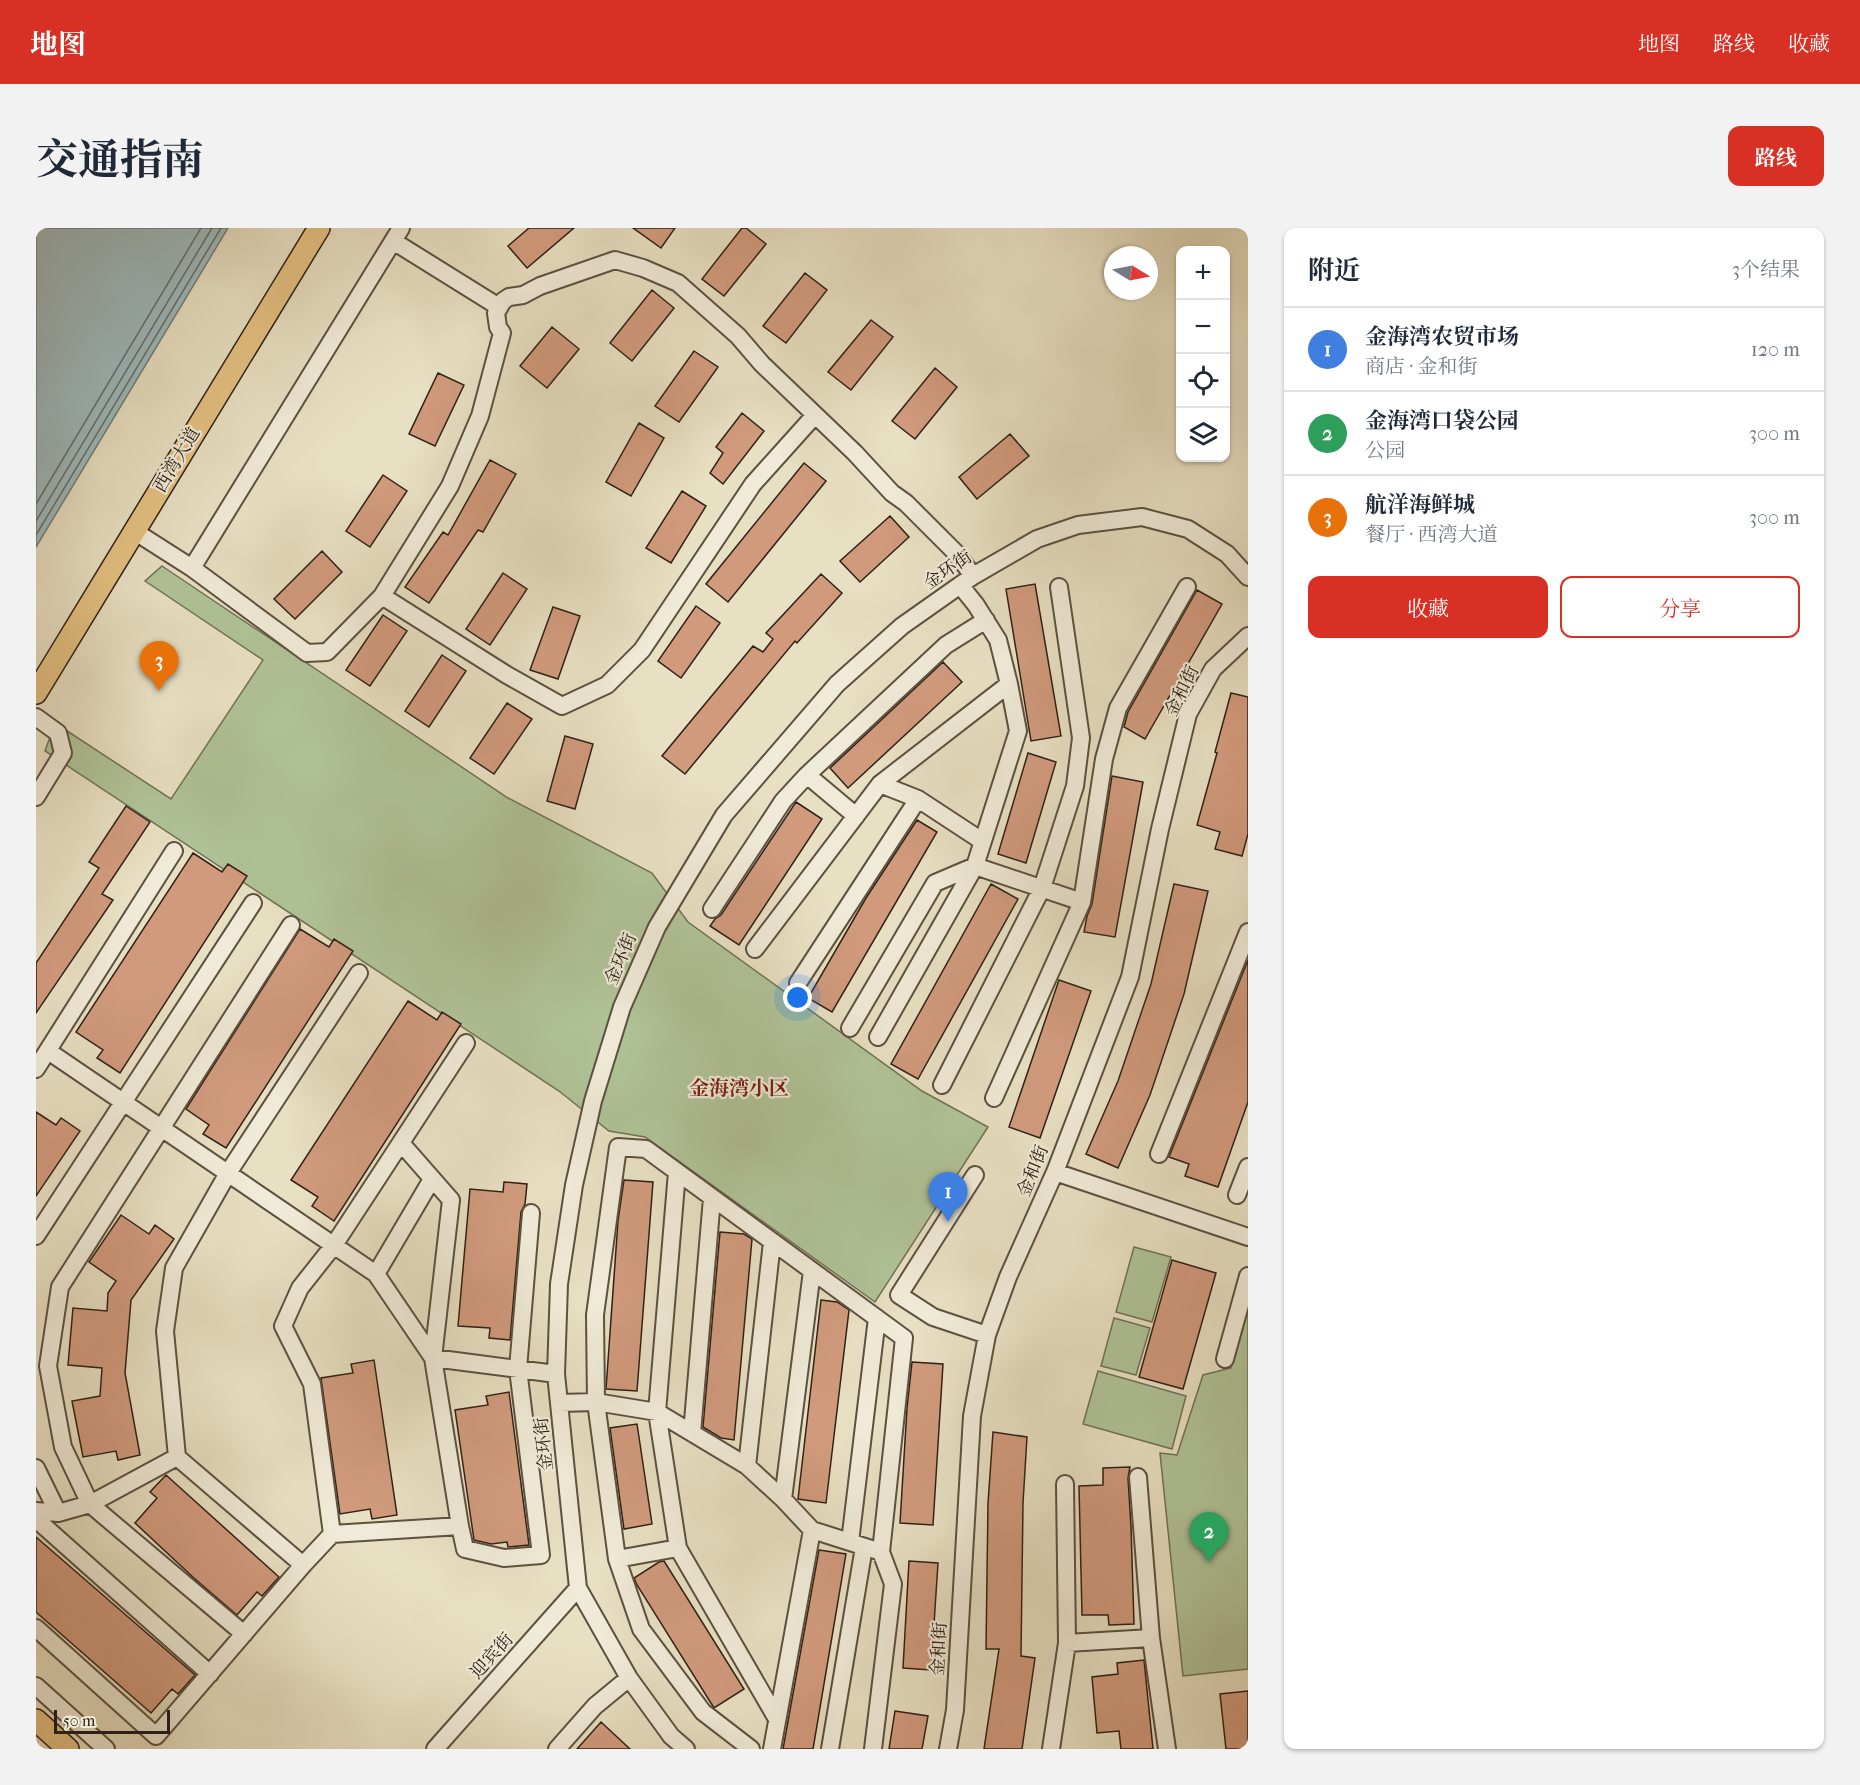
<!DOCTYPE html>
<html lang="zh">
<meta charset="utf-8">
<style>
body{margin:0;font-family:"IM FELL French Canon","Noto Serif SC",serif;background:#f2f2f3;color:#1f2937}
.controls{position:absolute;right:18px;top:18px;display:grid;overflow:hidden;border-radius:12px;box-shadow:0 2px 4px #0004}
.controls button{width:54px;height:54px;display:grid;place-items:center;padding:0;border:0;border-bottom:2px solid #e0e1e3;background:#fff;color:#1f2937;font:30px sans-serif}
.compass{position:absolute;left:1068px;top:18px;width:54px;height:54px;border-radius:50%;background:#fff;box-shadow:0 2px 4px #0004;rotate:100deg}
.scale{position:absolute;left:18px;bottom:15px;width:116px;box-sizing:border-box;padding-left:6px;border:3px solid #2e2115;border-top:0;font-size:16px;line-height:21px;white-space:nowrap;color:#2e2115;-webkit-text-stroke:4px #f0ebd8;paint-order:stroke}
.you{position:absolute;left:762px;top:770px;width:21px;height:21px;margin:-15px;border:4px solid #fff;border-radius:50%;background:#1a73e8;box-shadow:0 0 0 9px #1a73e833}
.badge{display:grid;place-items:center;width:39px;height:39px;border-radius:50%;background:#d93025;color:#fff;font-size:20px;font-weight:700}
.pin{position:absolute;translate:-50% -50px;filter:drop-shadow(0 2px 3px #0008)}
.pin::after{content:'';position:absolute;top:32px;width:21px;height:18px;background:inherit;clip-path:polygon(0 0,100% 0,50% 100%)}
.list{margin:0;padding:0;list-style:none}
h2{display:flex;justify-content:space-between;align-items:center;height:78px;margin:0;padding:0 24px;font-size:26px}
h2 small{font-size:20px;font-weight:400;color:#747a83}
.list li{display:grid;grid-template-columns:39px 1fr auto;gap:18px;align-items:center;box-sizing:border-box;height:84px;padding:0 24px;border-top:2px solid #e0e1e3}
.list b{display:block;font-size:22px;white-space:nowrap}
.list p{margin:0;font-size:20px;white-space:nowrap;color:#747a83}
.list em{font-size:20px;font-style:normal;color:#747a83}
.actions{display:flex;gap:12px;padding:18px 24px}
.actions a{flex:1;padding:14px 0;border:2px solid #d93025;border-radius:12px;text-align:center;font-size:21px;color:#d93025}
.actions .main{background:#d93025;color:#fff}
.icon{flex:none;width:33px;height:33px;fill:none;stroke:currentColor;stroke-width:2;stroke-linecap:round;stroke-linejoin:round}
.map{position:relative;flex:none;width:1212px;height:1521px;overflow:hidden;border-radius:12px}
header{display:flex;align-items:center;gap:36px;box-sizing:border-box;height:84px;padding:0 30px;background:#d93025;color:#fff}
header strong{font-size:28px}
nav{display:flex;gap:33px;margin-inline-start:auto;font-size:21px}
.intro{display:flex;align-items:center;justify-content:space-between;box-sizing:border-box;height:144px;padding:0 36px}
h1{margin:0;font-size:42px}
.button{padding:15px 27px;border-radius:12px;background:#d93025;color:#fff;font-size:21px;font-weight:700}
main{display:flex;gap:36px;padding:0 36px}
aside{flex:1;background:#fff;border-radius:12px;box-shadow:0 2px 4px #0004}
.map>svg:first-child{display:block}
.green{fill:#b0c398;stroke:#6f7256;stroke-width:1.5}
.water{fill:#9ebabf;stroke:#717d7b;stroke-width:1.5}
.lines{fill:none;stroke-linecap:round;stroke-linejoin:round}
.shore{stroke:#666e6a;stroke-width:1.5}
.building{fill:#d19a7d;stroke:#2e2115;stroke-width:1.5}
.minor-casing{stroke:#5c5140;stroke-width:20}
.major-casing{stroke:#2e2115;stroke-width:24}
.minor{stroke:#f0ebd8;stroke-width:16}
.major{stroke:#e4c082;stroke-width:21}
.labels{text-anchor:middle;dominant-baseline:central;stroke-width:4.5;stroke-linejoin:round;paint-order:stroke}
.street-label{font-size:18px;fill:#2e2115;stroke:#f0ebd8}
.neighbourhood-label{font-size:20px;font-weight:bold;fill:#7a1f14;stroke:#f0ebd8}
</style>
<header>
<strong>地图</strong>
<nav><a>地图</a><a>路线</a><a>收藏</a></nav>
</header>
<div class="intro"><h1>交通指南</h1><a class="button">路线</a></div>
<main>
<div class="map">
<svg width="1212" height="1521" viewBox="0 0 1212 1521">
<rect width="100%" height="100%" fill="#e8e0c3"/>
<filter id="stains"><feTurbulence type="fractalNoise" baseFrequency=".00333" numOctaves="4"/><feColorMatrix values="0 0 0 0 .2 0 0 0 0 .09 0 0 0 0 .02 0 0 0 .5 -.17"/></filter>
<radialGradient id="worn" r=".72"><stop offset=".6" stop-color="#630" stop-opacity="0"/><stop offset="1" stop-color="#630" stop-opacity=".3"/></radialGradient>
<!-- green -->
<path class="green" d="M126,338L472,570L616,645L652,694L886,863L952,899L839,1074L609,909L573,903L523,863L9,523L19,495L135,571L227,432L109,353Z
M1098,1019L1135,1029L1116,1094L1080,1084Z
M1212,1080V1441L1147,1448L1124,1225L1141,1227L1167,1147L1195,1140Z
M1078,1090L1114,1100L1100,1147L1065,1138Z
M1062,1143L1150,1168L1136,1221L1047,1196Z"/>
<!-- water -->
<path class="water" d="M0,0H192L0,319Z"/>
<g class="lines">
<!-- shore -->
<path class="shore" d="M0,276L165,0
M0,293L176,0
M0,307L185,0"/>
</g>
<!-- building -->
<path class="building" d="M493,0H538L491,40L472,18Z
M597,0H639L625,20Z
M706,0H710L730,16L688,68L666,51Z
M769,45L791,62L750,115L727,98Z
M616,62L638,80L596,133L574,115Z
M835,92L857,109L815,162L792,144Z
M516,99L543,121L511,160L484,138Z
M658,123L682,139L643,194L619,178Z
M899,140L921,159L879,211L856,193Z
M402,145L428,157L399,218L373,206Z
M706,185L728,203L687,256L674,245L687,225L680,219Z
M603,195L628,210L595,268L570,254Z
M974,206L993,228L941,271L923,249Z
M454,232L480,246L447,304L442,302L393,375L369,359L407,304L412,307Z
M768,235L790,253L692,374L670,356Z
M347,247L371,263L334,319L310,303Z
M646,263L670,278L635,335L610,320Z
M854,288L873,309L824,354L804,333Z
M286,323L306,344L259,391L238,371Z
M467,345L491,361L454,417L430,401Z
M785,346L806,365L761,415L759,413L649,546L626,528L717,418L727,424L737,411L730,405Z
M999,356L1025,508L995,513L970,361Z
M1161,362L1186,376L1109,511L1088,499L1092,484Z
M660,378L684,395L645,450L622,433Z
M517,379L544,388L522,451L494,442Z
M347,387L371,403L334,458L310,442Z
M406,427L430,443L393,499L369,483Z
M907,434L926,454L812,560L794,540Z
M1195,465L1212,469V606L1206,628L1179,621L1184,604L1161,597L1181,525L1179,524Z
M471,475L496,491L458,546L434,530Z
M529,508L557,516L539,581L511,573Z
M992,525L1020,534L990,635L962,626Z
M1076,548L1107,554L1079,709L1048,704L1051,688L1056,676Z
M760,574L786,591L703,717L674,698L679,691L685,687Z
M90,578L114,594L66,666L77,672L0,785V735L63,640L53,634Z
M881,592L901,604L796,784L772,770L830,670Z
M157,625L186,644L192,636L211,648L84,845L61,830L67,822L40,804Z
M955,656L982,671L882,851L855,836Z
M1138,656L1172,663L1148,766L1114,867L1082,940L1050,926L1082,853L1115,756Z
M264,701L293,719L298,711L317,723L190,920L167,906L173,897L150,881Z
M1212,732V874L1182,959L1149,948L1153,936L1133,929Z
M1023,752L1055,763L1004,910L973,899Z
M372,773L401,792L406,784L425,796L298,993L276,978L282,969L255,952Z
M0,884L20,897L25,890L44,903L0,968Z
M588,952L617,954L601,1163L570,1161L582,993Z
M468,954L491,956L489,976L485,984L474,1112L453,1110L454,1100L422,1098L434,961L467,964Z
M85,987L113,1006L119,997L138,1011L95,1072L89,1145L104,1227L82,1232L80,1223L47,1229L36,1173L64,1168L66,1140L32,1137L37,1080L71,1083L72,1065L80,1053L53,1034Z
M684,1004L708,1006L716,1011L698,1212L685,1210L667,1199Z
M1136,1032L1180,1045L1147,1161L1103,1149Z
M785,1072L801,1074L813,1082L790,1275L762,1271Z
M338,1132L361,1287L336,1291L334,1281L304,1286L285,1150L317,1145L315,1136Z
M876,1134L907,1136L897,1297L864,1295L871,1180Z
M473,1164L493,1317L472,1319L471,1314L455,1316L438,1312L419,1182L452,1177L450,1168Z
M601,1196L616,1296L588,1301L574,1200Z
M957,1204L991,1209L987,1275L985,1428L999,1430L986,1521H948L963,1421H950L952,1275Z
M1094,1239L1092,1250L1095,1299L1098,1396L1073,1397L1072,1387H1046L1043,1258L1067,1257V1240Z
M130,1247L243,1349L226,1368L221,1364L201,1387L159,1351L99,1295L121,1270L114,1264Z
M0,1309L159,1447L142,1466L136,1461L115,1485L0,1384Z
M783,1322L810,1326L777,1521H747Z
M628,1333L708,1461L678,1480L601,1357L598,1350L623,1334Z
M873,1333L902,1335L895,1442L867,1440Z
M1108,1432L1117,1521H1085L1083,1503L1061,1505L1056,1449L1082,1446L1081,1435Z
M1212,1463V1521H1190L1184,1466Z
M859,1483L892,1488L886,1521H853Z
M565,1494L594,1521H541Z"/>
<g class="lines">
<defs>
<path id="minor" d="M357,13L463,79
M98,303L156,340L271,425L291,424L346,368L414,258L444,188L466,105L462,99L460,85L467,73L473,69L487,67L504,58L579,32L607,40L642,55L702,108L726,136L819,225L856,265L870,275L921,326L937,348
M156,340L365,0
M346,368L471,447L526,478L571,457L606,422L717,256L779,187
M0,489L22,505L27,525L0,569
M771,547L820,588
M844,556L882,571L946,613
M676,681L747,573L771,547L910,417L950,392
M719,721L844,556L973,456
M762,755L882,571
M814,800L899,655L939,638L1046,674
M842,809L939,638L982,503L973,456L962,412L940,377L924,357
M12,823L340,1046L397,1130L520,1146
M0,841L138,623
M906,857L1006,660L1039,558L1045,510L1023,359
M958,870L1046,674L1068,531L1082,480L1151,359
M1123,926L1212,704
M641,944L621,1184L642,1320L741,1491
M1019,944L1212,1009
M939,947L863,1067L897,1089L951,1107
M1201,967L1212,939
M0,1008L217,675
M340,1046L396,951
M1189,1131L1212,1048
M523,1175L560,1174L621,1184L711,1238L747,1271L776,1302L845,1324L857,1356L837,1521
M656,1205L676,970
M711,1238L736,1014
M0,1240L22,1285
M1102,1249L1115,1410L1131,1521
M747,1271L776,1043
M0,1283L22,1285L54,1276L141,1229
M0,1291L174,1446
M424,1298L429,1321L468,1330L505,1327L482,1141L495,985
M296,1306L424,1298L397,1130L415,972L365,915
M814,1314L841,1090
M581,1331L642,1320
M267,1337L141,1229L129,1103L138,1040L192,945L323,745
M0,1400L120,1508L267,1337L296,1306L276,1156L247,1098L264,1060L298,1017L430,815
M208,1406L54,1276L27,1219L12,1138L24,1059L255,697
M1031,1415L1115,1410
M0,1458L70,1521
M399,1521L542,1360
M521,1521L559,1478L593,1450
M650,1521L635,1508L593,1450L542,1360L520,1146L523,1056L538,957L557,873L586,779L621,699L688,587L801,456L866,398L937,348L1001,311L1042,297L1106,289L1152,301L1191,326L1212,349
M715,1521L667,1484L605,1401L581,1331L560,1174L559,1087L582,919L610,921L868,1110L845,1324
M736,1521L776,1302
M794,1521L828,1319
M912,1521L919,1482L936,1188L951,1107L972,1049L1019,944L1094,749L1124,601L1152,486L1177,441L1212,408
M1015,1521L1031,1415L1029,1256"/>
<path id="major" d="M0,465L283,0
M0,1492L32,1521"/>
</defs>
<!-- minor casing -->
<use href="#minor" class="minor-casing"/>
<!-- major casing -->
<use href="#major" class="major-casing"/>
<!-- minor -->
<use href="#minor" class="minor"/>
<!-- major -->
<use href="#major" class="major"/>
</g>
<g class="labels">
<!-- street labels -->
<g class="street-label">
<text transform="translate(141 232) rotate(-59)">西湾大道</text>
<text transform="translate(912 342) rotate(-34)">金环街</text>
<text transform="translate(1146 463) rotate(-64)">金和街</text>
<text transform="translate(585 731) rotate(-67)">金环街</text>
<text transform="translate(997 943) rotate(-68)">金和街</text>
<text transform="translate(508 1216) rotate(-96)">金环街</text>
<text transform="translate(903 1421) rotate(-87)">金和街</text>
<text transform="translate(456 1428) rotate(-48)">迎宾街</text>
</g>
<!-- neighbourhood labels -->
<g class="neighbourhood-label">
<text x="703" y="860">金海湾小区</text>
</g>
</g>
<rect width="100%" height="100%" filter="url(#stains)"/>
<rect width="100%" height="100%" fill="url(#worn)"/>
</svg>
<div class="controls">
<button>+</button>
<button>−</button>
<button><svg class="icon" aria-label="locate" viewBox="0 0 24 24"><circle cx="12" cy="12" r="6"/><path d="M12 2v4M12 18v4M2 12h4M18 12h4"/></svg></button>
<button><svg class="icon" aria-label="layers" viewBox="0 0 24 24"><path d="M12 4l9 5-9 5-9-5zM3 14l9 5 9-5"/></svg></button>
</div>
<svg class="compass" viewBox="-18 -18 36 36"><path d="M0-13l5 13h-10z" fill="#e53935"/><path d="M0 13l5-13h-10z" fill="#747a83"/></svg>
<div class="scale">50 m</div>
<div class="you"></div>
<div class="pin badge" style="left:912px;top:994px;background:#3f7fe0">1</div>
<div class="pin badge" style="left:1173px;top:1334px;background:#2e9e5b">2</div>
<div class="pin badge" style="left:123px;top:463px;background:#e8710a">3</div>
</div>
<aside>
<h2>附近<small>3个结果</small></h2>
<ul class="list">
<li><span class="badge" style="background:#3f7fe0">1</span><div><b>金海湾农贸市场</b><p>商店 · 金和街</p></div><em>120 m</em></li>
<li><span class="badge" style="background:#2e9e5b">2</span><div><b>金海湾口袋公园</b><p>公园</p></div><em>300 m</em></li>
<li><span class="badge" style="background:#e8710a">3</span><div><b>航洋海鲜城</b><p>餐厅 · 西湾大道</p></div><em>300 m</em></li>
</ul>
<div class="actions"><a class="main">收藏</a><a>分享</a></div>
</aside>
</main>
